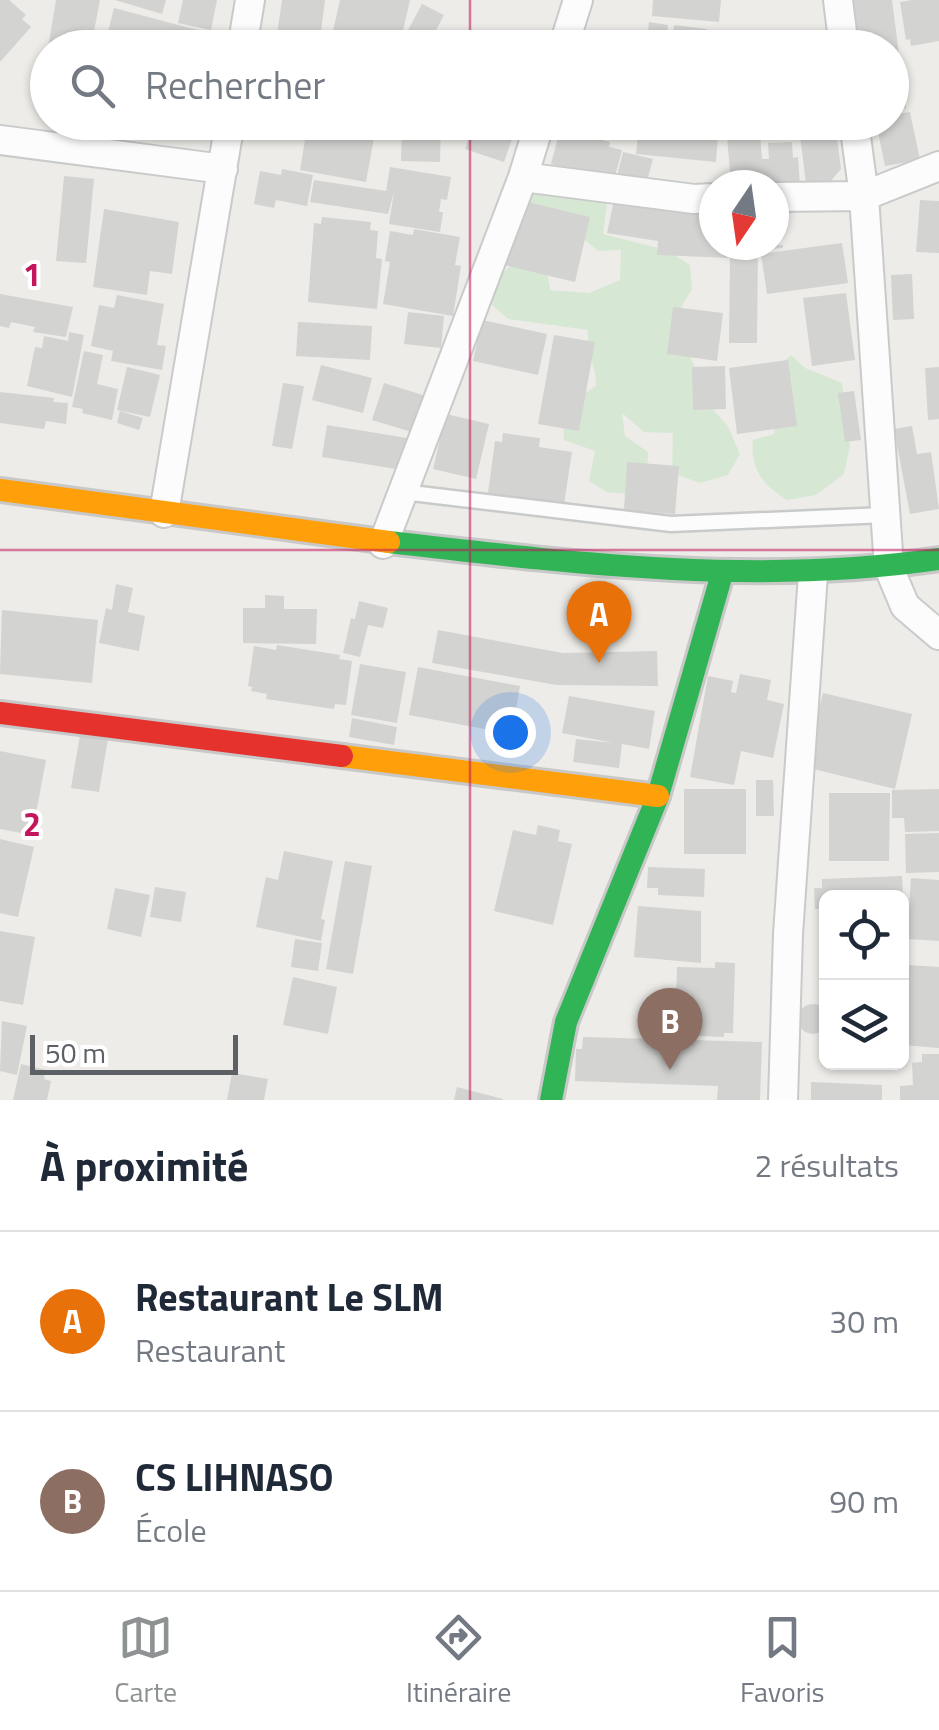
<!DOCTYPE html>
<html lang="fr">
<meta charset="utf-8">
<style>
body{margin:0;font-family:"Titillium Web",sans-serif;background:#f2f2f3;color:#1f2937}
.controls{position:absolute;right:30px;bottom:30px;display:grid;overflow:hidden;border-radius:15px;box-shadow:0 2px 8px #0004}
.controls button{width:90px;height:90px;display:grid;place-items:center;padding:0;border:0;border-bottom:2px solid #e0e1e3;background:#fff;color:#1f2937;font:50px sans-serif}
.compass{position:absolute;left:699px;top:170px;width:90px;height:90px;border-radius:50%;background:#fff;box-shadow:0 2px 8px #0004;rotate:193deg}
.scale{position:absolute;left:30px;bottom:25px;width:208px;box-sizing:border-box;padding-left:10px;border:5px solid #5d6165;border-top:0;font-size:28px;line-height:35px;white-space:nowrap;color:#5d6165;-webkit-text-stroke:8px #fff;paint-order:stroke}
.you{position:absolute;left:510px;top:732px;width:35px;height:35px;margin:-25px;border:8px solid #fff;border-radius:50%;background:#1a73e8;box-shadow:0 0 0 15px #1a73e833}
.badge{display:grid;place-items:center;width:65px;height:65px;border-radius:50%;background:#8f9293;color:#fff;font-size:32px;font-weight:700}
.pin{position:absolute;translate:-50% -82px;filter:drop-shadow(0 2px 5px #0008)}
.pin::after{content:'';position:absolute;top:52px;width:35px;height:30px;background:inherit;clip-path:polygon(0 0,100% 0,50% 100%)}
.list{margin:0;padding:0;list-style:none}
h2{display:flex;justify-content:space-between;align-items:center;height:130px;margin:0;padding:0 40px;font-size:42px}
h2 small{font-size:32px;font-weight:400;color:#747a83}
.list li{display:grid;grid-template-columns:65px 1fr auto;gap:30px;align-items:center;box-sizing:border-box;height:180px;padding:0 40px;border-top:2px solid #e0e1e3}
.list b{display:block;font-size:38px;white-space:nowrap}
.list p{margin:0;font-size:32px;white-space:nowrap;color:#747a83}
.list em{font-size:32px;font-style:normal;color:#747a83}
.icon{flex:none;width:55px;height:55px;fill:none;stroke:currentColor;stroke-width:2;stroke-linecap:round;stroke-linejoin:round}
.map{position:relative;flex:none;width:939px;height:1100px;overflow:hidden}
.search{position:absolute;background:#fff;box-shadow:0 2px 8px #0004;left:30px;right:30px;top:30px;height:110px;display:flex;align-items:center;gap:25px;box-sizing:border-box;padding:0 35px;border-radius:55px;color:#747a83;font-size:38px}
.sheet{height:490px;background:#fff}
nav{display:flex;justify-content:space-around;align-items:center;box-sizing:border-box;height:140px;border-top:2px solid #e0e1e3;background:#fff;font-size:28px;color:#747a83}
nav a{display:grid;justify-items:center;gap:5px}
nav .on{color:#8f9293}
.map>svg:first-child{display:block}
.green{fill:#d6e8d4}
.building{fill:#d3d3d1}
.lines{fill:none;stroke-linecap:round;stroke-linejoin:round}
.lane-casing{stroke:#c9caca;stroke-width:19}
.street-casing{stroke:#c9caca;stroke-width:32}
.fast-casing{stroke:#c8c8c8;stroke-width:28}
.slow-casing{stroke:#c8c8c8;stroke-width:28}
.jam-casing{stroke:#c8c8c8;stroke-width:28}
.lane{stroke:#fcfcfc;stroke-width:14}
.street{stroke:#fcfcfc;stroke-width:28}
.fast{stroke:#30b455;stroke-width:22}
.slow{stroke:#ff9f0a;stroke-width:22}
.jam{stroke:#e5322d;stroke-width:22}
.grid{fill:none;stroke:#c2185b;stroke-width:2.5;stroke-opacity:0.55}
.grid-label{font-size:32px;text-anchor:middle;font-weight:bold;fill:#c2185b;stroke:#fff;stroke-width:8;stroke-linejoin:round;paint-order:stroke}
</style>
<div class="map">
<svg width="939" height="1100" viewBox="0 0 939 1100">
<rect width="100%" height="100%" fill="#edece8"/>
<!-- green -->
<path class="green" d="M532,190L587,192L607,205L603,234L666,250L690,265L692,289L678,313L683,340L698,374L706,402L728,426L740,454L728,475L700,483L672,473L673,433L644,432L622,413L625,436L648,452L647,480L637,495L607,492L589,481L595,451L564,440L563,417L579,397L596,386C596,365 586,351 588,330L508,319L491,304L493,281L517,261L547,271L550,290L589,293L620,280L621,250L598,251L580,236L526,211Z
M791,355L805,368L842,383L850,446L844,474L816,495L787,500C763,485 750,469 753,440L774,434L779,399L769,375Z"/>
<!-- building -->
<path class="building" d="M0,0H9L26,15L22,19L31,27L0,62Z
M56,0H100L94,31L103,32L100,48H48Z
M115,0H166L162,14Z
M183,0H217L211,30L178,23Z
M282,0H325L319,48H275Z
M340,0H410L399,48H379L332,36Z
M653,0H721L719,22L652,16Z
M853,0H892L906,108L892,110V48H859Z
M912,0H939V41L911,46L910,39L906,40L900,2Z
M422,4L444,15L428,46L406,34Z
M114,8L205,32L201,48H104Z
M649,22L668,25L666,41H672L674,25L707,29L705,43L718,48H646Z
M910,112L920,160L885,166L876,122H892V115Z
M97,122H127L126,132L96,128Z
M402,122H441L440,162L401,161Z
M474,122H518L504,162L465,149Z
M596,122H629L625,139L594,131Z
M639,122H719L716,162L636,154Z
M835,122L841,169L829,183L806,184L799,127Z
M307,127L374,138L366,182L300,170Z
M566,131L610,142L609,147L622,150L614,180L551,164L559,134L565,135Z
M760,134L762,159H769L768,143L792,142L793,158L798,157L800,186L731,185L727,136Z
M623,152L653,159L645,188L616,180Z
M390,167L451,177L447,200L441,199L439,212H443L440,232L389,224L394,192L388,214L310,202L314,180L386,191Z
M282,169L313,175L307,206L276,200L274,208L254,204L260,171L281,175Z
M64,176L94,179L86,263L56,261Z
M519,200L590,217L575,282L504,265Z
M614,200L714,214V245H783V248L758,250L757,343H729L730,258L657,255L658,241L607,233Z
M920,200L939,201V253L916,252Z
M104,209L179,222L172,274L150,271L147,295L93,287Z
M322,217L371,222L370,230L378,231L376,258L382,259L377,309L308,302L314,223L321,224Z
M414,229L460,237L455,265L461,266L453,316L383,304L390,262L385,261L390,231L413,235Z
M842,243L848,283L767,294L761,254Z
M912,274L914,319L893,320L891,275Z
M846,293L855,360L812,366L803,298Z
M0,294L73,307L66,337L33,332L35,327L11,322L9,328L0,326Z
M117,295L164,304L157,345L166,346L162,370L111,361L113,351L91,346L99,305L114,308Z
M673,307L723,313L717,361L667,354Z
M408,312L444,316L441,348L404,344Z
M482,320L547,334L538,375L473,361Z
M298,322L372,326L370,360L296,356Z
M69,332L84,335L72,397L27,386L35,347L42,348L44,336L68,341Z
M554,335L595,342L579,431L538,424Z
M84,351L103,355L97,384L118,389L112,420L82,413L83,409L72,407Z
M788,360L797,426L737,434L729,368Z
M321,365L372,378L363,413L312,400Z
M725,366L726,409L693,410L692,367Z
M127,367L160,375L150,417L117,410Z
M939,367V419L928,420L925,368Z
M283,383L304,386L292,449L272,446Z
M384,383L426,396L415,433L372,420Z
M854,391L861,440L845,442L838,393Z
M0,392L54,398L53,402L68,403L66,424L46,421L44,429L0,423Z
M120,411L143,418L139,430L117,423Z
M446,414L489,424L476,479L433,469Z
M327,425L407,438L402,470L322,457Z
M912,426L917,454L931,452L939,509L910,514L894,429Z
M503,433L540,438L539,447L572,452L564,504L488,493L495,441L502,442Z
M627,462L679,466L675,514L624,510Z
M116,584L133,588L128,612L145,616L139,651L99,643L106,608L112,610Z
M265,595L284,596V609H317L316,644L243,643V608H265Z
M359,601L388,608L383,628L368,625L360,657L343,653L351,618L355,619Z
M2,610L98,620L92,683L0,674Z
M438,630L563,653L657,651L658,686L557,685L432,663Z
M277,645L340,655L339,659L352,661L346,705L335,704L334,709L266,699L267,694L251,691L252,687L248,686L254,646L276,650Z
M360,664L406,672L397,723L351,715Z
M418,667L520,686L512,734L409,715Z
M740,674L771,680L767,700L784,704L773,758L741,751L734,785L690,777L708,676L733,681L731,692L736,693Z
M823,693L912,714L895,789L805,767Z
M569,696L655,711L649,749L622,744L619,768L573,762L576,739L614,743L562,733Z
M352,718L397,727L394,745L349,737Z
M80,735L108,739L99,792L71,788Z
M0,751L46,760L32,835L0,829Z
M756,780H773L774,816H756Z
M684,789H746V854H684Z
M939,789V831L905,832L904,818H892V790Z
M829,793H890L889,861H829Z
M538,825L560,830L558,841L572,844L553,925L494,911L513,830L536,835Z
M939,833V872L906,873L905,834Z
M0,839L34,847L18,917L0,913Z
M284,851L333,861L321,919L325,920L321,941L256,927L266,877L278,880Z
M345,861L372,866L353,974L326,969Z
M648,867L705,869L704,897L658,895V888H647Z
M902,876L903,898H826V926H823L822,909H815L814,888H822V879Z
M911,878L939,880V941L907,939Z
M155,887L186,892L181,922L150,917Z
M115,888L150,895L141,937L107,929Z
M638,906L701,911V963L634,957Z
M0,931L35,937L23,1005L0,1001Z
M295,939L322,943L318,971L291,967Z
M715,962L735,963L733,1033H724V1037L675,1035L677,967L715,968Z
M909,965L939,967V1048L903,1045Z
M293,977L337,987L328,1034L283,1025Z
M798 1019a15 15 0 1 1 30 0a15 15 0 1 1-30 0Z
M2,1021L27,1026L17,1075L0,1071Z
M583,1037L762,1042L760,1100H717L718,1086L575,1081L576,1049H582Z
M922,1054H939V1100H900V1086L913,1085L912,1063L922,1062Z
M21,1064L46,1070L44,1079L51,1081L47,1100H13Z
M232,1073L268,1079L264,1100H227Z
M811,1082L882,1085V1100H811Z
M457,1087L503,1099V1100H454Z"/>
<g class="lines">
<defs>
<path id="lane" d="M403,492L671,524L886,515"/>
<path id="street" d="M838,0L844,48
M242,48L250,0
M563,48L578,0
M854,122L864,196L889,568L905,606L939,635
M0,140L223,169
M523,177L694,199L714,198
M774,197L864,196L939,166
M164,513L230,122
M383,544L523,177L540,122
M783,1100L788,934L813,574"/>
<path id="fast" d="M389,542C571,563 756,586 939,559
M551,1100L566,1022L658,796L722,574"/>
<path id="slow" d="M0,490L389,542
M342,756L658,796"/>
<path id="jam" d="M0,713L342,756"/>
</defs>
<!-- lane casing -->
<use href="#lane" class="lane-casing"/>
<!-- street casing -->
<use href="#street" class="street-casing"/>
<!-- fast casing -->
<use href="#fast" class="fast-casing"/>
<!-- slow casing -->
<use href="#slow" class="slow-casing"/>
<!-- jam casing -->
<use href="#jam" class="jam-casing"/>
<!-- lane -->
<use href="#lane" class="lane"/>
<!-- street -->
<use href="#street" class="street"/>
<!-- fast -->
<use href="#fast" class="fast"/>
<!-- slow -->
<use href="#slow" class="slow"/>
<!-- jam -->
<use href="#jam" class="jam"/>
</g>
<!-- grid -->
<path class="grid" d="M470,0V48M470,122V1100M0,550H939"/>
<g class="grid-label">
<text x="32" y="286">1</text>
<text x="32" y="836">2</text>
</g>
</svg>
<div class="controls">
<button><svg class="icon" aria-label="locate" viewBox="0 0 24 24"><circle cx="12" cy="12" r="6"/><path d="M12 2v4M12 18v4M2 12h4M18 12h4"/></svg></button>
<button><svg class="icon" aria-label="layers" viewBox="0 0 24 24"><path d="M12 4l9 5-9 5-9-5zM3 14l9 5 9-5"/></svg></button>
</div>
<svg class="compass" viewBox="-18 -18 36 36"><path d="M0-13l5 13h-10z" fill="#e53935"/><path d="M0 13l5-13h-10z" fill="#747a83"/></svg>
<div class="scale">50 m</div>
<div class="you"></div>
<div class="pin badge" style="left:599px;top:663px;background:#e8710a">A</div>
<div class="pin badge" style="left:670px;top:1070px;background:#8d6e63">B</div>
<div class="search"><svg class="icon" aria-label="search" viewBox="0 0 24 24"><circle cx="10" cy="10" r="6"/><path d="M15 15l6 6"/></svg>Rechercher</div>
</div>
<section class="sheet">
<h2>À proximité<small>2 résultats</small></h2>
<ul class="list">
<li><span class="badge" style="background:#e8710a">A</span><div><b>Restaurant Le SLM</b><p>Restaurant</p></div><em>30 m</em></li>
<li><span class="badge" style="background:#8d6e63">B</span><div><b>CS LIHNASO</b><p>École</p></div><em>90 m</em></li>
</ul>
</section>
<nav>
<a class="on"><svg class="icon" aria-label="map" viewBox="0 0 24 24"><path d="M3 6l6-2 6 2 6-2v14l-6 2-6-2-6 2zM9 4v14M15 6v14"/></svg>Carte</a>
<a><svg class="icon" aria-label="directions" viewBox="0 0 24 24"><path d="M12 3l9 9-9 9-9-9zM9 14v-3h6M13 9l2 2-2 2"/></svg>Itinéraire</a>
<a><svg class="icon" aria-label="saved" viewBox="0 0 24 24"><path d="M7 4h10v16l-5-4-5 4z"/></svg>Favoris</a>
</nav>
